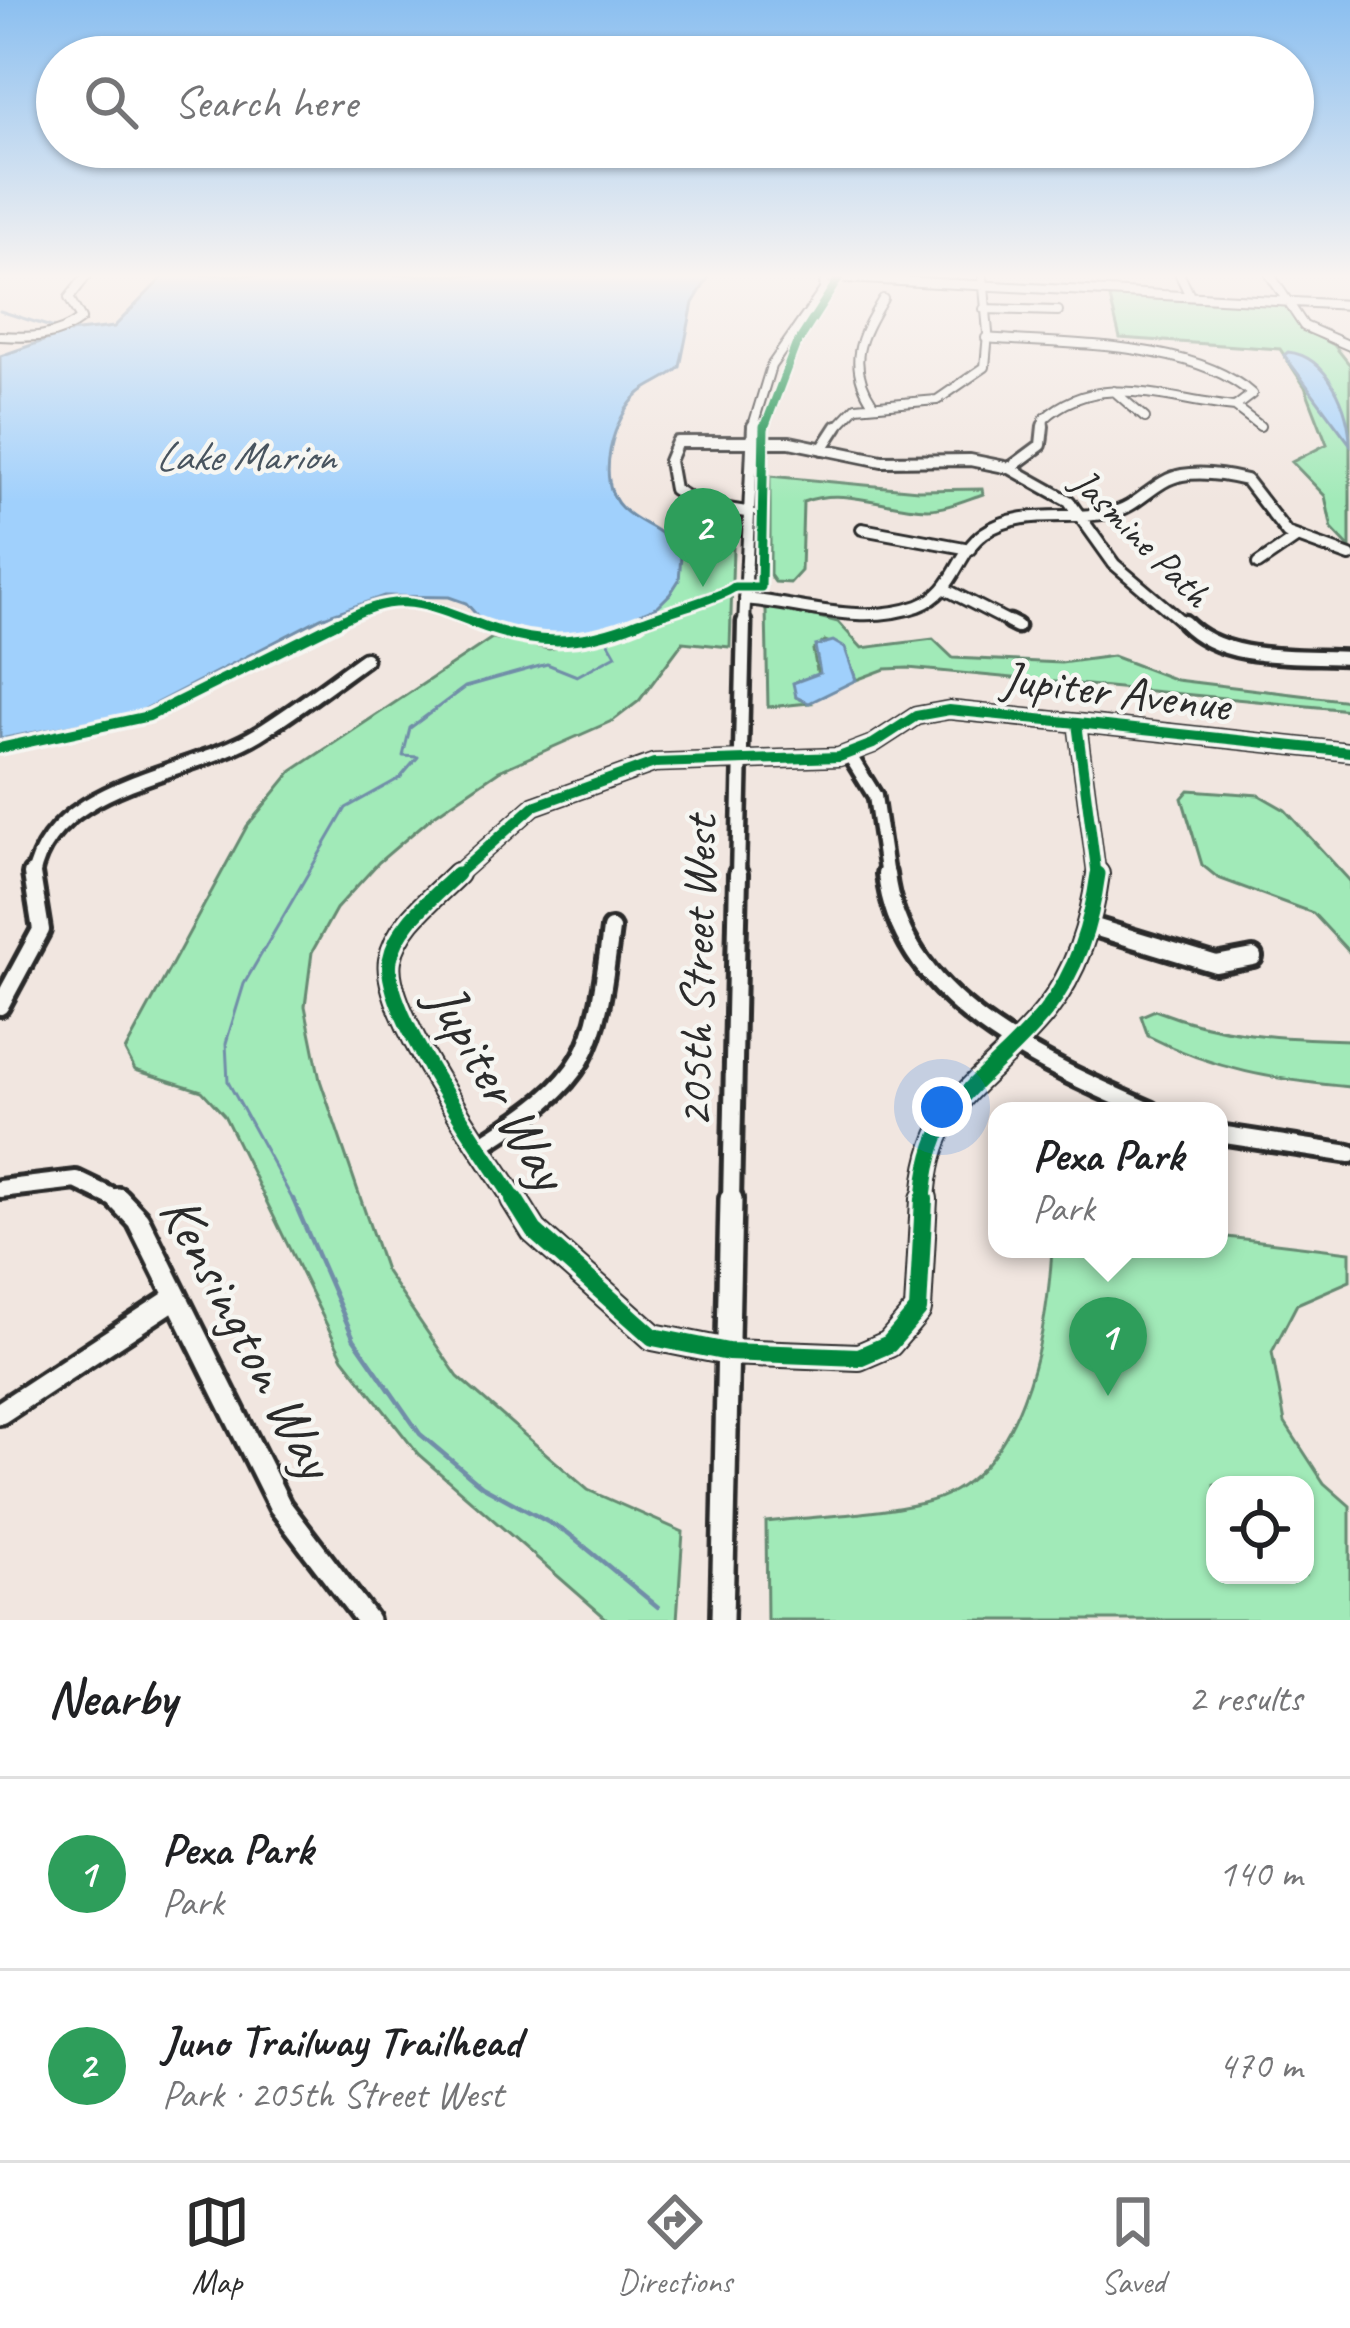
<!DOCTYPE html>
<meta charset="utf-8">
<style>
body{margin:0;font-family:Caveat,sans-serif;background:#f6f6f6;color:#202124}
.controls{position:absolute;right:36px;bottom:36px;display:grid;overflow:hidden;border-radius:24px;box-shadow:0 3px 9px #0004}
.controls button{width:108px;height:108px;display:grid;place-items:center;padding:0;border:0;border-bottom:3px solid #e0e0e0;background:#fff;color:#202124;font:60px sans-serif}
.you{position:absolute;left:942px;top:1107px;width:42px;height:42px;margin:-30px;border:9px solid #fff;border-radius:50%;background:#1a73e8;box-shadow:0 0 0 18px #1a73e833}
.badge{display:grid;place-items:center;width:78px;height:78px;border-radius:50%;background:#2b2b2b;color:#fff;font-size:39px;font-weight:700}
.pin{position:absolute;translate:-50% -99px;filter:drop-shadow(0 3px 6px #0008)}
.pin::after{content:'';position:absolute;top:63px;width:42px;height:36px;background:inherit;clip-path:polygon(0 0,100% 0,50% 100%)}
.popup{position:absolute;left:988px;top:1102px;width:240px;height:156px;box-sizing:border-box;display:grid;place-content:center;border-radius:24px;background:#fff;filter:drop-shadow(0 3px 9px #0005);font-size:39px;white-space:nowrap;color:#757577}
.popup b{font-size:45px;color:#202124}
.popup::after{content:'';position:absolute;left:50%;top:100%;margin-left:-24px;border:24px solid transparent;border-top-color:#fff}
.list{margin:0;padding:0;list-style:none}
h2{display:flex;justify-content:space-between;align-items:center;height:156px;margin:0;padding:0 48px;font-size:51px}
h2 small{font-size:39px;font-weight:400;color:#757577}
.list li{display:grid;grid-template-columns:78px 1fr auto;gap:36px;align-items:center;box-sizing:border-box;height:192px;padding:0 48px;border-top:3px solid #e0e0e0}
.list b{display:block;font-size:45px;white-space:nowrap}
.list p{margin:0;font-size:39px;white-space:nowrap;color:#757577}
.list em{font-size:39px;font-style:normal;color:#757577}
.icon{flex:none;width:66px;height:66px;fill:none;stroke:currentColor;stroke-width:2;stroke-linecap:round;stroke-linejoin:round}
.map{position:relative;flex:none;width:1350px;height:1620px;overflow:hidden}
.search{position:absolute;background:#fff;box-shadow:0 3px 9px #0004;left:36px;right:36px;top:36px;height:132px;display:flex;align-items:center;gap:30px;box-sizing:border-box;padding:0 42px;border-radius:66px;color:#757577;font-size:45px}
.sheet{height:540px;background:#fff}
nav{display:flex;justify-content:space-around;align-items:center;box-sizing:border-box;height:168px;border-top:3px solid #e0e0e0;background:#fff;font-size:33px;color:#757577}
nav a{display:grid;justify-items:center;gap:6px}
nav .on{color:#2b2b2b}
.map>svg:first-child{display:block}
.green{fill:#a1eab8;stroke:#668a72;stroke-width:3;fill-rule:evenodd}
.water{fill:#a0d0fc;stroke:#718ea8;stroke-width:3}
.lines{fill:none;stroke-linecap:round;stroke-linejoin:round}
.stream-far1{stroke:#718ea8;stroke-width:3}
.stream{stroke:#718ea8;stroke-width:4.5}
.minor-far4-casing{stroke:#2b2b2b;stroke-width:12}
.minor-far3-casing{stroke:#2b2b2b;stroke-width:16}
.minor-far2-casing{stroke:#2b2b2b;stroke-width:21}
.minor-far1-casing{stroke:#2b2b2b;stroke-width:26}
.minor-casing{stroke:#2b2b2b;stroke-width:30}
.minor-far4{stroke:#f6f6f2;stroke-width:8}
.minor-far3{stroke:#f6f6f2;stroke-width:10}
.minor-far2{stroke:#f6f6f2;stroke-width:12}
.minor-far1{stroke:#f6f6f2;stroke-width:16}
.minor{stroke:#f6f6f2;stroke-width:21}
.cycleway-far4-casing{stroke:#f6f6f2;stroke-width:12}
.cycleway-far3-casing{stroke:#f6f6f2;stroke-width:15}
.cycleway-far2-casing{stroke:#f6f6f2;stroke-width:18}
.cycleway-far1-casing{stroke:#f6f6f2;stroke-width:22}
.cycleway-casing{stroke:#f6f6f2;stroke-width:26}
.cycleway-far4{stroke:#00873e;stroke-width:8}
.cycleway-far3{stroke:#00873e;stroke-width:9}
.cycleway-far2{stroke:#00873e;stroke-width:10}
.cycleway-far1{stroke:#00873e;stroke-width:15}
.cycleway{stroke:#00873e;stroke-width:18}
.labels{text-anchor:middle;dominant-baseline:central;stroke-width:9;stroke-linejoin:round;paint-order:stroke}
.far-street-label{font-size:39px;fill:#2b2b2b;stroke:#f6f6f2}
.far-water-label{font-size:42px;font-style:italic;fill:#48545f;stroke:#f6f6f2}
.street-label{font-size:48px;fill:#2b2b2b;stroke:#f6f6f2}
.near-street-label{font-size:57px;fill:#2b2b2b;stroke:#f6f6f2}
</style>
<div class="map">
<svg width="1350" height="1620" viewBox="0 0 1350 1620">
<rect width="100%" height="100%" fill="#f1e6e0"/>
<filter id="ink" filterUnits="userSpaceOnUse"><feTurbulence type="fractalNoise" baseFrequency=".00833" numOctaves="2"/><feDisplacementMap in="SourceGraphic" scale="24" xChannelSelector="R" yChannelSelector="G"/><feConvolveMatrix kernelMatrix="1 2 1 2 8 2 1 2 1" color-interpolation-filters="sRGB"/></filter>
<g filter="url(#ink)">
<!-- green -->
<path class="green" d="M1109,294L1284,303L1300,327L1334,345L1350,365V548L1332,529L1325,496L1292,462L1327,444L1305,387L1280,349L1120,338Z
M770,476L918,490L982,489L983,494C965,500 945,509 927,509C885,508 844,486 803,502L801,571L790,583L775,582L770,575Z
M670,541L733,548L730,647L683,642L639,701L614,720L499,771L433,816L379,862L336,909L312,952L305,1006L320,1080L385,1270L458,1377L588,1490L683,1532L677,1620H608L418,1454L343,1358L224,1115L202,1091L135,1070L125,1051L247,826L292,771L492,638L549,649L609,637L585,633C628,625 707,596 670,541Z
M776,606L838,622L862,648L933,639L953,658L1061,663L1113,656L1176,680L1350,701V710L908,668L885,669L856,680L845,649L825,641L813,650L818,676L797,681L796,697L809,703L768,707L766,610Z
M1189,790L1259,795L1285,810L1350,881V953L1313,913L1218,878L1202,865L1182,798Z
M1155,1010C1220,1036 1280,1038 1350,1040V1087C1276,1080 1214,1070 1148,1036L1141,1016Z
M1219,1236L1350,1252V1281L1297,1304L1272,1352L1285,1423L1324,1483L1350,1506V1620H767L766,1522C818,1516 872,1515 923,1503C1023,1480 1047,1334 1052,1249H1219ZM1215,1485H1305V1575H1215Z"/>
<!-- water -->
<path class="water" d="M165,275H710L693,303L680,367C668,379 652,383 640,393C613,416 594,481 622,508C644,529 658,522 681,556L679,580L670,594L657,607L604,629L543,636L482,621L466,603L449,597L384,596L321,618L139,712L0,739V356L69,332L114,327Z
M1288,352C1328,356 1350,410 1350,444L1284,355Z
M833,641L845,648L856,680L809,703L796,697L793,683L820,673L815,646Z"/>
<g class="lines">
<!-- stream-far1 -->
<path class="stream-far1" d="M0,311L70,333
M294,1202L228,1082L226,1043L244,984L346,808L400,778L418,757L403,756L410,728L465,687L547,664L577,676L616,655L608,641"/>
<!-- stream -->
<path class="stream" d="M293,1199L354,1339L420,1434L482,1486L568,1533L658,1607"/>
<defs>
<path id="minor-far4" d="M1180,275L1190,296
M1270,275L1304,326L1350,346
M826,277L1350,305
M984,309L1058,311
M0,336C29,338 57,338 81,319L69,298L87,275
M986,338C1063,345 1193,340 1252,394L1235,407C1169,401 1099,369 1044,419L1043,429
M1114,391L1145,418
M873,404C846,364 860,337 883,299
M1235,407L1260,426
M752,429L771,366L824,290L825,275
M835,429L856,407L937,400L985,367L988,333L983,275"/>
<path id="minor-far3" d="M822,449L837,426
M1010,468L1041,445L1043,426
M746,512L698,504L674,489L669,461L677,442H790L882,461L970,460L1010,468L1069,501L1114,564L1186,625
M862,529L970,549
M1258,564L1296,538
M947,590L1015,625
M745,599C802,604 862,626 918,606C956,592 955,554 984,533C1021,507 1068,521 1110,513C1138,508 1154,480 1182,475C1203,471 1226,475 1246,480L1287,533L1350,556
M744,625L753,426"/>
<path id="minor-far2" d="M1009,622L1017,626
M1184,622C1223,663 1297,655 1350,658
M1077,723L1350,752
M1077,723L1097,877
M849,754L875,796L887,877
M33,877C51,782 189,776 258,734C295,711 330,684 365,659
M454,877L534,806L654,763L839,757L873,744L916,716L949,710L1077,723
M738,877L744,622"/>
<path id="minor-far1" d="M457,874C433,898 396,925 390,960C381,1011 486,1154 516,1202
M886,874C901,1003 1043,1064 1150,1111
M1091,926L1216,964L1253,957
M0,1006L41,930L32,874
M1219,1134L1350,1154
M479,1146C590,1077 595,1056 611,929
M0,1189L76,1180L122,1202
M731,1202L738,874
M924,1202C929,1097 986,1085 1045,1012C1077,971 1091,925 1098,874"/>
<path id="minor" d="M118,1199L138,1220L280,1506L367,1620
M514,1199L534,1231L653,1337L728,1352L859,1357L889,1344L918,1310L924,1199
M0,1413L175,1298
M722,1620L731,1199"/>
</defs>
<!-- minor-far4 casing -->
<use href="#minor-far4" class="minor-far4-casing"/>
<!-- minor-far3 casing -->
<use href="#minor-far3" class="minor-far3-casing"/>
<!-- minor-far2 casing -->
<use href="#minor-far2" class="minor-far2-casing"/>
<!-- minor-far1 casing -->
<use href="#minor-far1" class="minor-far1-casing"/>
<!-- minor casing -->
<use href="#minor" class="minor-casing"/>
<!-- minor-far4 -->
<use href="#minor-far4" class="minor-far4"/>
<!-- minor-far3 -->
<use href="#minor-far3" class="minor-far3"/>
<!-- minor-far2 -->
<use href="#minor-far2" class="minor-far2"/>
<!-- minor-far1 -->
<use href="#minor-far1" class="minor-far1"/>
<!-- minor -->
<use href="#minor" class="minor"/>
<defs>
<path id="cycleway-far4" d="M764,429L795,347L841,275"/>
<path id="cycleway-far3" d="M332,625C396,592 413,599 480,625
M632,625C652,616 726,596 734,587H761L764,426"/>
<path id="cycleway-far2" d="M472,622C532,646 579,647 639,622
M1077,723L1350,752
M1077,723L1097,877
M0,748L149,716L338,622
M454,877L534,806L654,763L839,757L873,744L916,716L949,710L1077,723"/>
<path id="cycleway-far1" d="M457,874C433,898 396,925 390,960C381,1011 486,1154 516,1202
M924,1202C929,1097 986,1085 1045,1012C1077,971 1091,925 1098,874"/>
<path id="cycleway" d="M514,1199L534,1231L653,1337L728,1352L859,1357L889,1344L918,1310L924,1199"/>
</defs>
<!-- cycleway-far4 casing -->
<use href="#cycleway-far4" class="cycleway-far4-casing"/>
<!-- cycleway-far3 casing -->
<use href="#cycleway-far3" class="cycleway-far3-casing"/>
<!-- cycleway-far2 casing -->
<use href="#cycleway-far2" class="cycleway-far2-casing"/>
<!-- cycleway-far1 casing -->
<use href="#cycleway-far1" class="cycleway-far1-casing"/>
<!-- cycleway casing -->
<use href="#cycleway" class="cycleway-casing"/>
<!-- cycleway-far4 -->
<use href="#cycleway-far4" class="cycleway-far4"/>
<!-- cycleway-far3 -->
<use href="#cycleway-far3" class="cycleway-far3"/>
<!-- cycleway-far2 -->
<use href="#cycleway-far2" class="cycleway-far2"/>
<!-- cycleway-far1 -->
<use href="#cycleway-far1" class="cycleway-far1"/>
<!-- cycleway -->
<use href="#cycleway" class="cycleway"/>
</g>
</g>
<!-- sky -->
<linearGradient id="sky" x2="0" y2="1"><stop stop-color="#8bbff0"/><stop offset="0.55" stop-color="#f9f4f1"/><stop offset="1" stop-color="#f9f4f1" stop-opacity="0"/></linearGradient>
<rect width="1350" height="502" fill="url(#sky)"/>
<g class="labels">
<!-- far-street labels -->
<g class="far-street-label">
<text transform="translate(1141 538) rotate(45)">Jasmine Path</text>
</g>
<!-- far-water labels -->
<g class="far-water-label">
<text x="245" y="456">Lake Marion</text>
</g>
<!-- street labels -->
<g class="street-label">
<text transform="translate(1116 691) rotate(7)">Jupiter Avenue</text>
<text transform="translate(697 972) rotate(-89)">205th Street West</text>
</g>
<!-- near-street labels -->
<g class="near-street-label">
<text transform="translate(498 1086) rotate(60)">Jupiter Way</text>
<text transform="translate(248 1336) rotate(62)">Kensington Way</text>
</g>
</g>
</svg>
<div class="controls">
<button><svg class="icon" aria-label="locate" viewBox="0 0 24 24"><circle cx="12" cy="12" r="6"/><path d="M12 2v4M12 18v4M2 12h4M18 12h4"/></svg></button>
</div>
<div class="you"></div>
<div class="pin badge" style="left:1108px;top:1396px;background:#2e9e5b">1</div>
<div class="popup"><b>Pexa Park</b>Park</div>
<div class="pin badge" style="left:703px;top:587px;background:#2e9e5b">2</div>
<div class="search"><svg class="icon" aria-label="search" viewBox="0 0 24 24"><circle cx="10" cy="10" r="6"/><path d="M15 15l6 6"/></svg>Search here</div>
</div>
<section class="sheet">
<h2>Nearby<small>2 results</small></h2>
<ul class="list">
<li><span class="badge" style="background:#2e9e5b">1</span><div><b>Pexa Park</b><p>Park</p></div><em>140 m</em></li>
<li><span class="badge" style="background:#2e9e5b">2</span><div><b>Juno Trailway Trailhead</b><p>Park · 205th Street West</p></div><em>470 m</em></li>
</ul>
</section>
<nav>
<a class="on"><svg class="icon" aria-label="map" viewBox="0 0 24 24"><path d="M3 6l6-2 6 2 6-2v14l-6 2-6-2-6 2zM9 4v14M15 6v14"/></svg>Map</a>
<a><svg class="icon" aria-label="directions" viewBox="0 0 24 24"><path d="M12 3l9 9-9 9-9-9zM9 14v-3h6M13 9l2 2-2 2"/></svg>Directions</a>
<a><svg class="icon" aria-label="saved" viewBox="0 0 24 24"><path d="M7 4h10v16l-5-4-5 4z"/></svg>Saved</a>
</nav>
